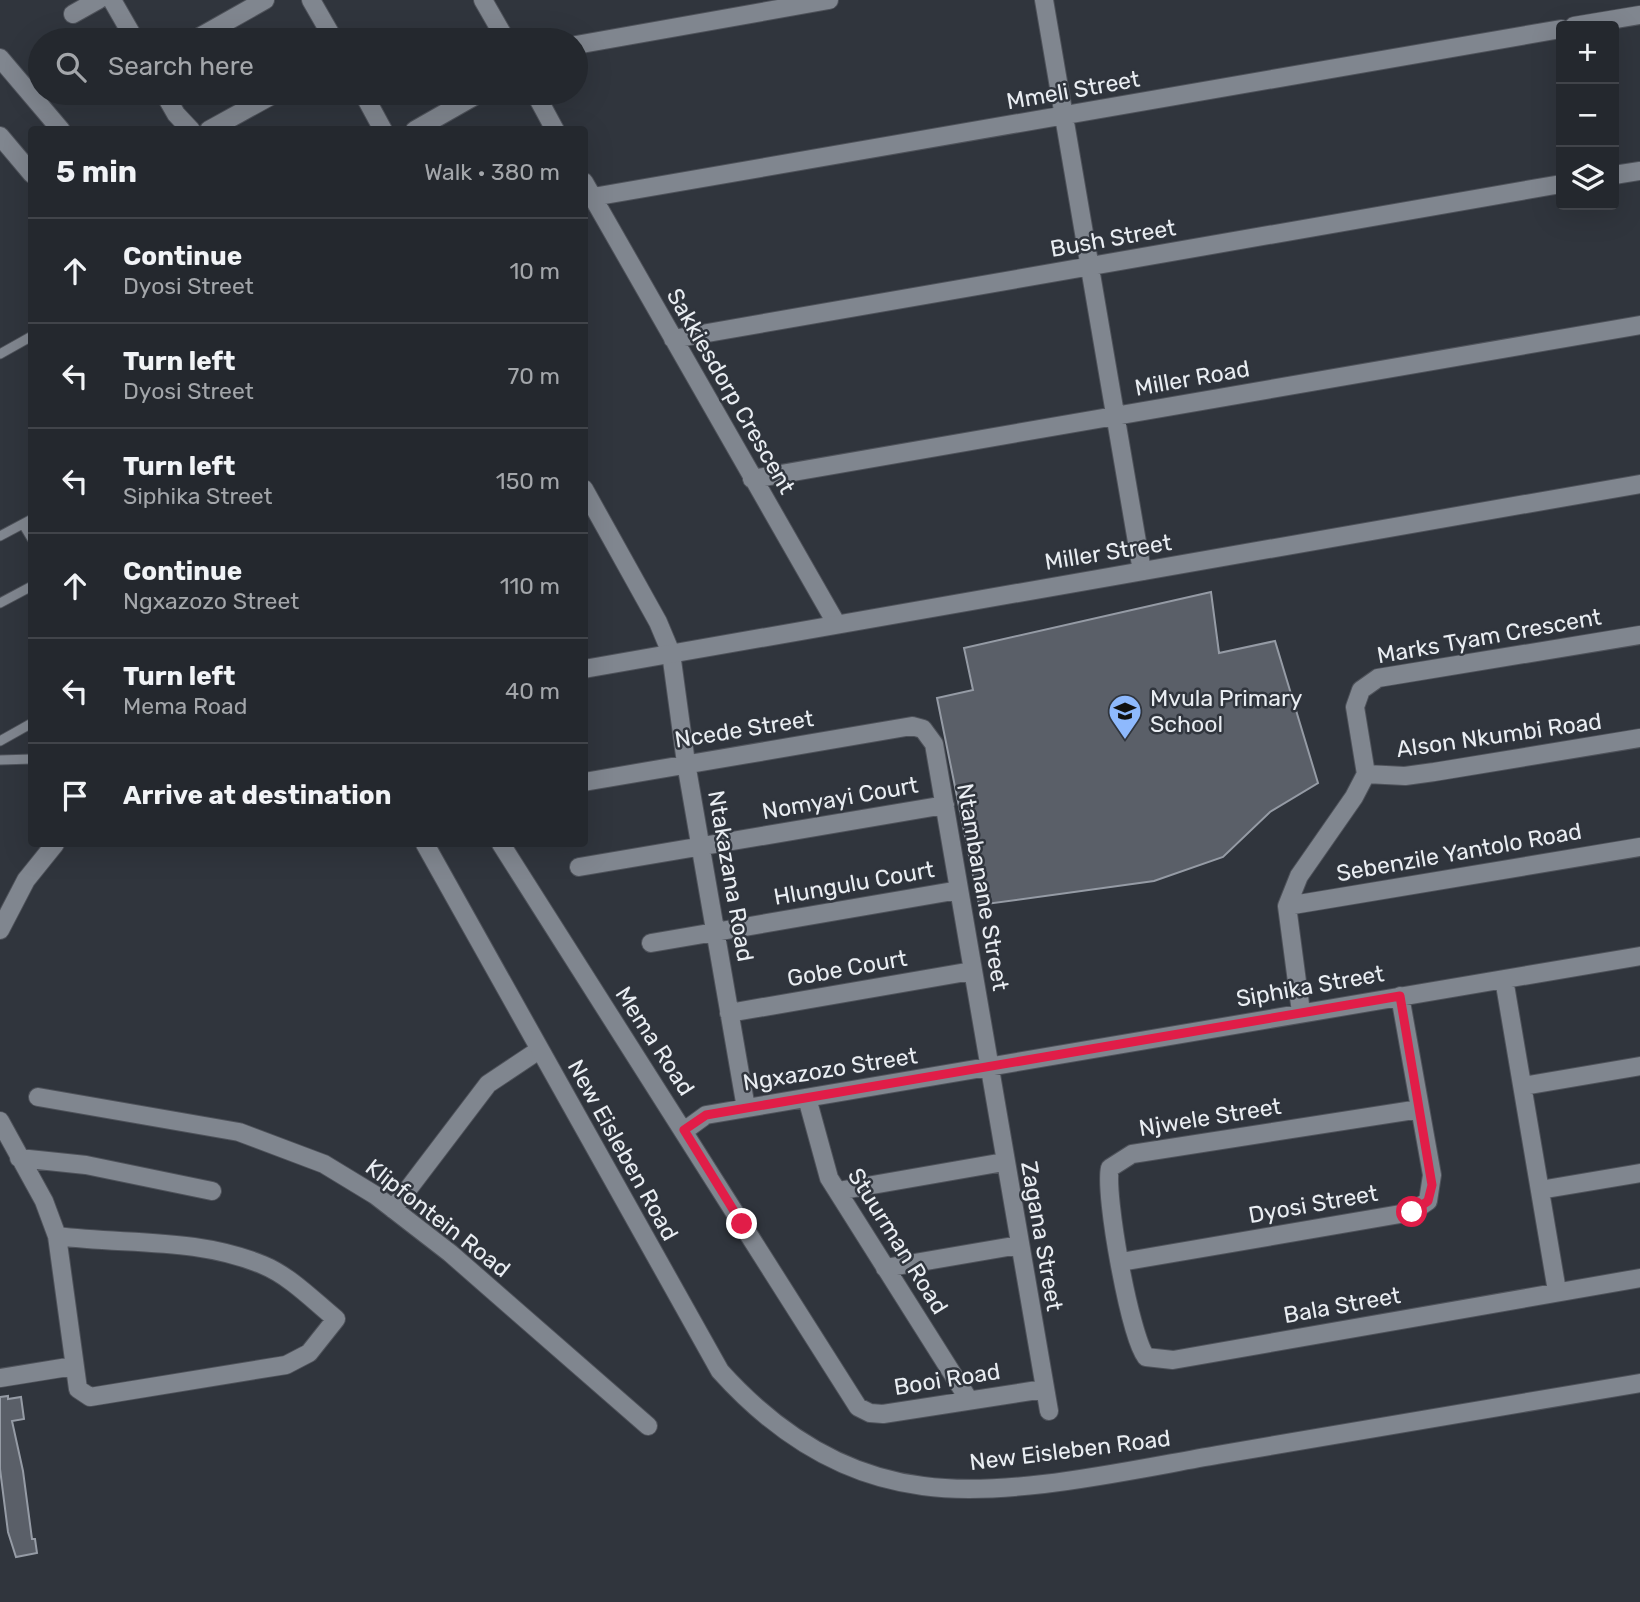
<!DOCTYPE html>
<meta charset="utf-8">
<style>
body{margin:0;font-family:Rubik,sans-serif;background:#2c3036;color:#f1f3f6}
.controls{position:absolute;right:21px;top:21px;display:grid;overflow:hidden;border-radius:7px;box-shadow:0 7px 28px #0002}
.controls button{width:63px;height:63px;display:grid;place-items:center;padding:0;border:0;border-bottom:2px solid #41444a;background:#24282e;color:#f1f3f6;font:35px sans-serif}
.stop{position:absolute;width:21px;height:21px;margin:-16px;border:5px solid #e11d48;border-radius:50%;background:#fff}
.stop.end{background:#e11d48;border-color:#fff;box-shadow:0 2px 7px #0008}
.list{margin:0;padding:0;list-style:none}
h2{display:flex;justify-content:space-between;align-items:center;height:91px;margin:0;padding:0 28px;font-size:30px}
h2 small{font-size:23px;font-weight:400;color:#a3a6aa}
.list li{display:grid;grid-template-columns:46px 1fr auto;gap:21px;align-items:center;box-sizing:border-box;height:105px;padding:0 28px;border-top:2px solid #41444a}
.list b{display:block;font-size:26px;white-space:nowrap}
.list p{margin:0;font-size:23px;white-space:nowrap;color:#a3a6aa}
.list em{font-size:23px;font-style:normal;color:#a3a6aa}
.icon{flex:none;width:38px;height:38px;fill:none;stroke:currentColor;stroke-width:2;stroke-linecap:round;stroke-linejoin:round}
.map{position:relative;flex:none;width:1640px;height:1602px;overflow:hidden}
.search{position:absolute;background:#24282e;box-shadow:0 7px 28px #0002;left:28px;top:28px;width:560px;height:77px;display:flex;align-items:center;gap:18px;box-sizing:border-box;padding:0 24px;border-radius:38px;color:#a3a6aa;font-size:26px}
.panel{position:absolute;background:#24282e;box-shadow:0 7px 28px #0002;left:28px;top:126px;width:560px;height:721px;border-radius:7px}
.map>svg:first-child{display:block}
.building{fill:#5a5f68;stroke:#959ba5;stroke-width:2}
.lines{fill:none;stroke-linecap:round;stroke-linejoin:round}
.service-casing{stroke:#4e525a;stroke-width:11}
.minor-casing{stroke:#4e525a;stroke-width:20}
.tertiary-casing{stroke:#4e525a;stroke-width:20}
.secondary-casing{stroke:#4e525a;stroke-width:20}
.service{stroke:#80868f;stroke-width:9}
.minor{stroke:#80868f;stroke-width:18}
.tertiary{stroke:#80868f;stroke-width:18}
.secondary{stroke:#80868f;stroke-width:18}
.route{stroke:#e11d48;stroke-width:9}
.labels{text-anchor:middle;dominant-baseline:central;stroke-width:5;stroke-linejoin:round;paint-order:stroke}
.street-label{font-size:23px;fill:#e9edf2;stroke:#30353d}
.poi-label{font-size:23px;fill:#e9edf2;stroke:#30353d;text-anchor:start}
</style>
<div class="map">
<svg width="1640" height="1602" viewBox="0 0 1640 1602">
<rect width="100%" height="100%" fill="#30353d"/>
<!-- building -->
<path class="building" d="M1211,592L1219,653L1275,641L1318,783L1270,812L1223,857L1154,881L979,905L937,698L973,690L964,648Z
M8,1396V1399L21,1397L24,1419L12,1421L23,1471L32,1539H35L37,1553L16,1557L8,1532L0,1469V1397Z"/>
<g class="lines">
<defs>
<path id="service" d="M0,354L32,336
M23,524L32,539
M0,536L32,519
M0,603L32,586
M0,741L32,723
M0,760L32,759"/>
<path id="minor" d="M112,0L135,40
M311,0L334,40
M483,0L506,40
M1044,0L1142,571
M73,14L98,0
M1574,26L1640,15
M194,40L265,0
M576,45L829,0
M0,58L61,130
M164,93L176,114L191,130
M363,93L383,130
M535,93L555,130
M209,130L276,93
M415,130L480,93
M1614,175L1640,171
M584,182L836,623
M593,197L1561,29
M673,339L1561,184
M752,479L1640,325
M584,489L658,622L671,653L686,763L746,1108
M1366,774L1405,776L1434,772L1640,738
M584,782L912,726L923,729L934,744L1049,1411
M501,844L858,1407L870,1413L883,1414L1044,1389
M579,867L945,805
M1287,906L1640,847
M651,943L959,890
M1504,979L1557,1291
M1301,1012L1287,906L1299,876L1354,797L1366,774L1355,707L1361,690L1378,678L1640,635
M729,1013L972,971
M1524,1086L1640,1066
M38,1097L239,1132L324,1164L375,1195L450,1253L648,1426
M807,1098L829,1178L969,1400
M1420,1109L1132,1154L1110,1168C1104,1194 1130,1336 1146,1357L1173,1360L1640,1278
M0,1121L44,1201L57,1236C126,1245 196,1237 263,1265C290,1276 314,1301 336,1319L309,1353L286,1365L90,1397L78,1389L57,1236
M684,1131L706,1115L1640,956
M19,1158L86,1165L212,1191
M1540,1190L1640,1173
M838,1191L1004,1162
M393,1209L488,1084L539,1050
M1121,1262L1412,1212L1428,1201L1432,1175L1400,996
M885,1268L1019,1245
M0,1378L74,1366"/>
<path id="tertiary" d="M584,669L1640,484
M0,930L26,880L55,844"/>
<path id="secondary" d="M0,136L32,174
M425,844L720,1371C774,1431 842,1476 923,1486C1009,1498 1130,1470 1217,1455C1358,1431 1499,1407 1640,1383"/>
</defs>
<!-- service casing -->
<use href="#service" class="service-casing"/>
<!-- minor casing -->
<use href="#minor" class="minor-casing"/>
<!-- tertiary casing -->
<use href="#tertiary" class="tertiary-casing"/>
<!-- secondary casing -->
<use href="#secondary" class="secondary-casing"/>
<!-- service -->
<use href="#service" class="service"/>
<!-- minor -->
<use href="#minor" class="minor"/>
<!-- tertiary -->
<use href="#tertiary" class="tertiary"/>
<!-- secondary -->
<use href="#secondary" class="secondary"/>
</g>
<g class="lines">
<!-- route -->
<path class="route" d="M742,1224L684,1130L706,1115L1400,996L1432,1185L1428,1201L1412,1212"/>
</g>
<!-- icons -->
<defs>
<symbol id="school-pin" viewBox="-11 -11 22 30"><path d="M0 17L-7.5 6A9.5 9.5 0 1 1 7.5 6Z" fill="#8eb9fd" stroke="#30353d"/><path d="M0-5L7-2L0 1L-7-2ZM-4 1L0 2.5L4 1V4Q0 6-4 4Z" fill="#111"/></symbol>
</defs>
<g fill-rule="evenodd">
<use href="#school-pin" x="1106" y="692" width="38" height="52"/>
</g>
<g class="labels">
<!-- street labels -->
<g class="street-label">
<text transform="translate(1073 90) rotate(-10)">Mmeli Street</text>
<text transform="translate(1113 238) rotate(-10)">Bush Street</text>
<text transform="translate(1192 378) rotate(-10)">Miller Road</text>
<text transform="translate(731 391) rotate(60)">Sakkiesdorp Crescent</text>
<text transform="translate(1108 552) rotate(-9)">Miller Street</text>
<text transform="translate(1489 636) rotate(-10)">Marks Tyam Crescent</text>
<text transform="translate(744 729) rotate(-9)">Ncede Street</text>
<text transform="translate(1499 735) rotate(-8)">Alson Nkumbi Road</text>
<text transform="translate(840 798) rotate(-10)">Nomyayi Court</text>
<text transform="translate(1459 852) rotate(-10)">Sebenzile Yantolo Road</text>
<text transform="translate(731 876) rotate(80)">Ntakazana Road</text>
<text transform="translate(854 883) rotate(-10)">Hlungulu Court</text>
<text transform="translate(983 887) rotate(80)">Ntambanane Street</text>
<text transform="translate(847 968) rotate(-10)">Gobe Court</text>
<text transform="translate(1310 986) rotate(-10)">Siphika Street</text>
<text transform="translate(655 1041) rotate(57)">Mema Road</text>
<text transform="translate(830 1069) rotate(-9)">Ngxazozo Street</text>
<text transform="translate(1210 1117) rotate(-9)">Njwele Street</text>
<text transform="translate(623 1150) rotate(61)">New Eisleben Road</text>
<text transform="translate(1313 1204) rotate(-10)">Dyosi Street</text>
<text transform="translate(438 1218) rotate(38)">Klipfontein Road</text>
<text transform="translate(1042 1236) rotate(80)">Zagana Street</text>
<text transform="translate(898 1241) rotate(58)">Stuurman Road</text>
<text transform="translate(1342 1305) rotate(-10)">Bala Street</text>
<text transform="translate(947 1379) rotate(-9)">Booi Road</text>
<text transform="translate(1070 1450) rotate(-7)">New Eisleben Road</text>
</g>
<!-- poi labels -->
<g class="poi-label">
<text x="1150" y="698">Mvula Primary<tspan x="1150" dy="26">School</tspan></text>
</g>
</g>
</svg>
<div class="controls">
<button>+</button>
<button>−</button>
<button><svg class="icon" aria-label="layers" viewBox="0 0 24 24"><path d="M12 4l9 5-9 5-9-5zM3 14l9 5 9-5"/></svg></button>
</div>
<div class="stop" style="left:1412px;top:1212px"></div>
<div class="stop end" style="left:742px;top:1224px"></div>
<div class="search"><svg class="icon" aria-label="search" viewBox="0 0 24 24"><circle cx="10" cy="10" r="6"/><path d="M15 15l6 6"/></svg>Search here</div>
<section class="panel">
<h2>5 min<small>Walk · 380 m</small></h2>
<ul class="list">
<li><svg class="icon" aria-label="ahead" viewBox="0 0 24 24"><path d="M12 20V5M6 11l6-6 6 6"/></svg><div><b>Continue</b><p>Dyosi Street</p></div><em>10 m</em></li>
<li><svg class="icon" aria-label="left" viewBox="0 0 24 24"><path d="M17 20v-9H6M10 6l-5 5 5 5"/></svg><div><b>Turn left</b><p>Dyosi Street</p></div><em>70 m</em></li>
<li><svg class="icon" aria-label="left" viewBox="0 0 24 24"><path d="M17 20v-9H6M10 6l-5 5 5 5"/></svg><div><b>Turn left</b><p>Siphika Street</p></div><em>150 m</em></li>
<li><svg class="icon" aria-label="ahead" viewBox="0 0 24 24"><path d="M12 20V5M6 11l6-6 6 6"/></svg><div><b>Continue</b><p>Ngxazozo Street</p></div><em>110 m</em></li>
<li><svg class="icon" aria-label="left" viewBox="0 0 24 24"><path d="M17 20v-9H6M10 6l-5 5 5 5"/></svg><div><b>Turn left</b><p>Mema Road</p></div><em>40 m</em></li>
<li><svg class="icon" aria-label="arrive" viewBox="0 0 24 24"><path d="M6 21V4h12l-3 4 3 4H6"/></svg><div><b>Arrive at destination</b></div></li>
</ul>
</section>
</div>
